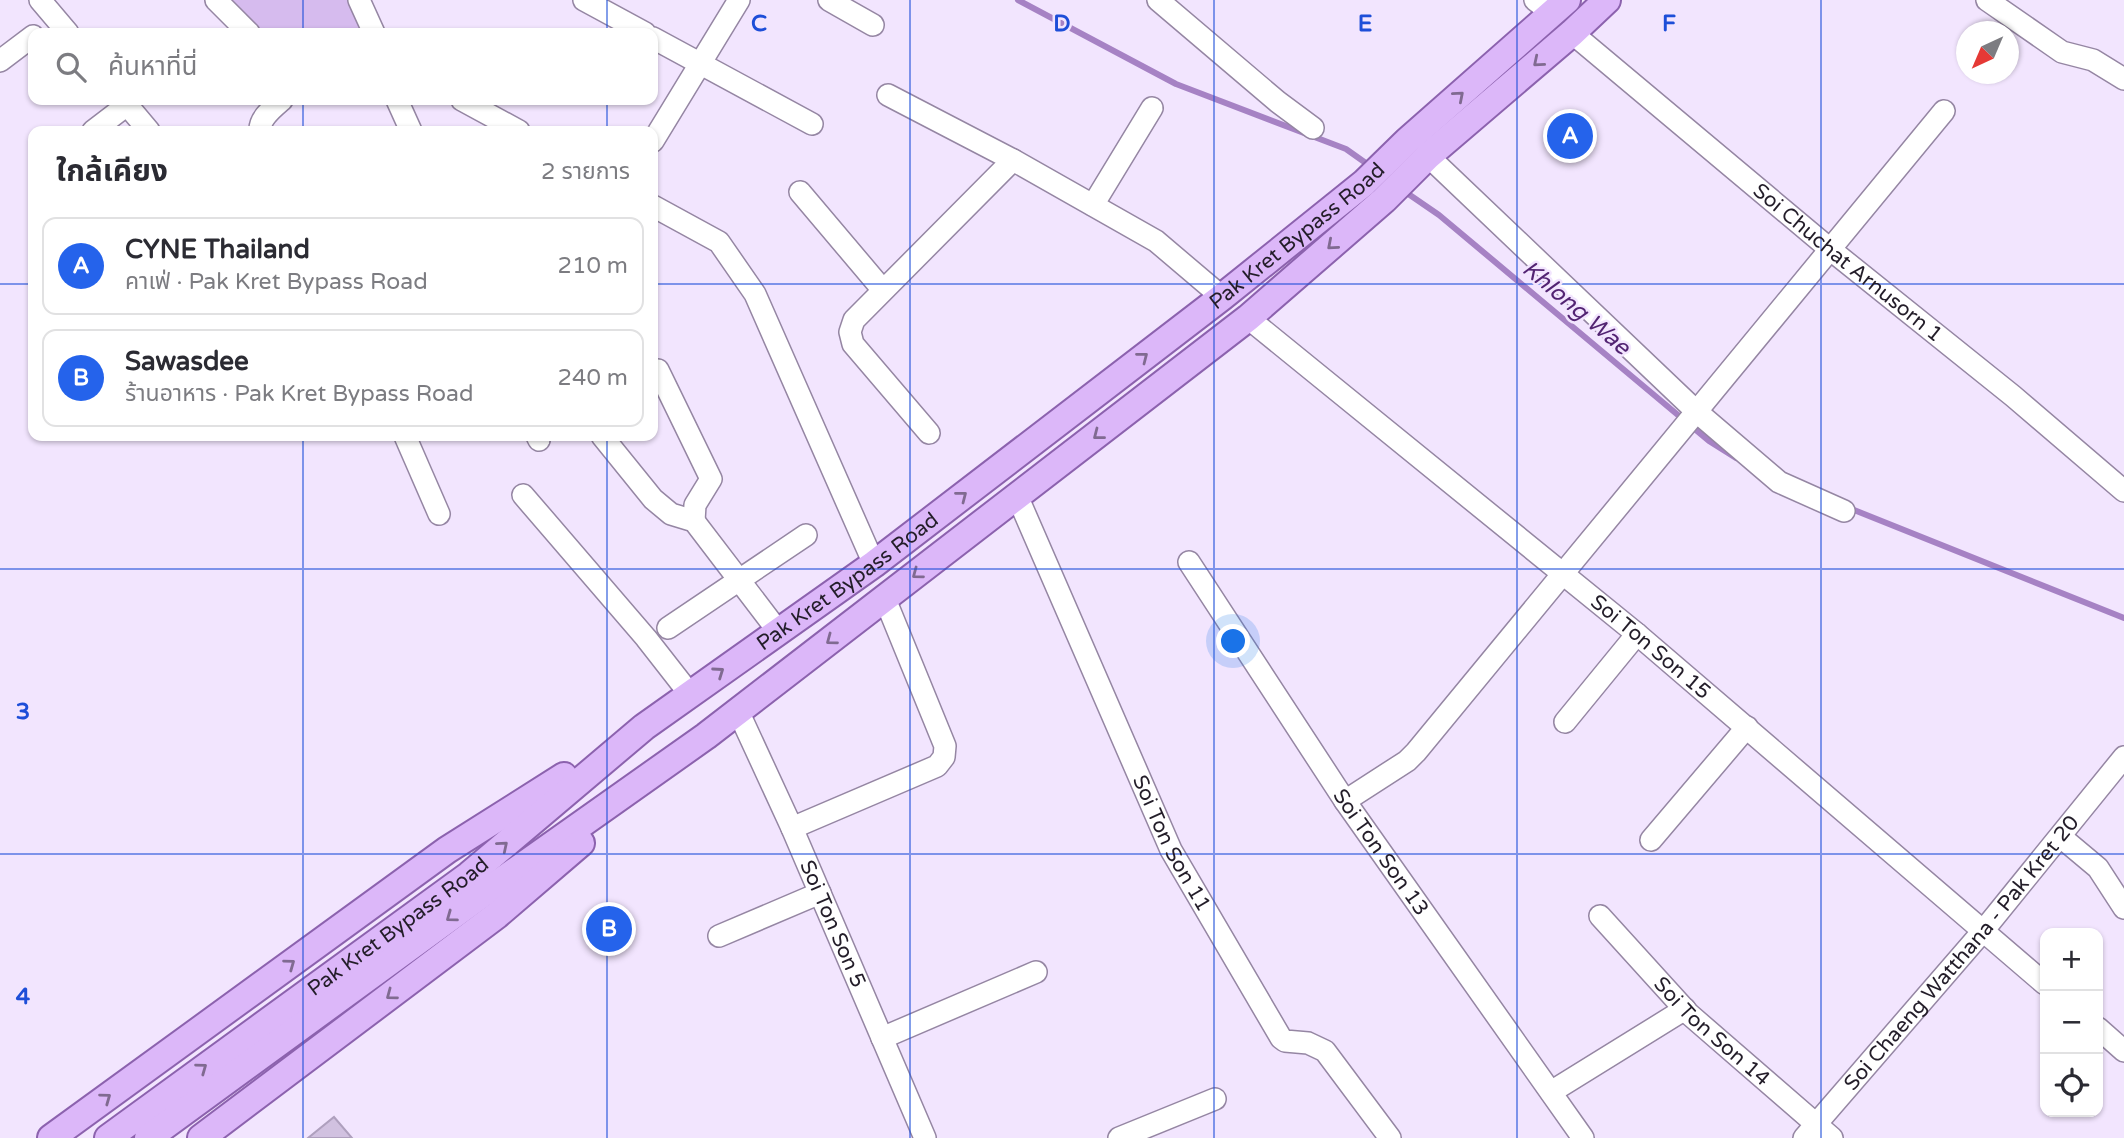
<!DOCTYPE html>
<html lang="th">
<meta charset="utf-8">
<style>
body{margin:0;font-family:"Varela Round","Noto Sans Thai",sans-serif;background:#f2f2f3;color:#2b2b33}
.controls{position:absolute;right:21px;bottom:21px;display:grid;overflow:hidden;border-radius:14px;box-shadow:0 2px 5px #0004}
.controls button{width:63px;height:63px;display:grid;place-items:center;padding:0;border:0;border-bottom:2px solid #e1e1e2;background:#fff;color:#2b2b33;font:35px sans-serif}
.compass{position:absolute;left:1956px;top:21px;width:63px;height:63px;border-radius:50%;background:#fff;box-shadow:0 2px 5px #0004;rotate:224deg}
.you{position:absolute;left:1234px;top:642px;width:24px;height:24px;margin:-18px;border:5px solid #fff;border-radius:50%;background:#1a73e8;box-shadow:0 0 0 10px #1a73e833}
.badge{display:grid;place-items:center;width:46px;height:46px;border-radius:50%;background:#2563eb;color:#fff;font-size:23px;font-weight:700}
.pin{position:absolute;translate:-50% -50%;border:4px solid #fff;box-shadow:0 2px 7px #0006}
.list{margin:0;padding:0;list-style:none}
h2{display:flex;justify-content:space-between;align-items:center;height:91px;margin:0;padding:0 28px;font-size:30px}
h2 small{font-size:23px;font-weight:400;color:#7c7c81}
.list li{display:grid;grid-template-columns:46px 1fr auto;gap:21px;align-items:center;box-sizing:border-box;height:98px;margin:0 14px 14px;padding:0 14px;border:2px solid #e1e1e2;border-radius:14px}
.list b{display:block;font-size:26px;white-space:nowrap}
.list p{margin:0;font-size:23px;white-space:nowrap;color:#7c7c81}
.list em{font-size:23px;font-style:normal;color:#7c7c81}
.icon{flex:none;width:38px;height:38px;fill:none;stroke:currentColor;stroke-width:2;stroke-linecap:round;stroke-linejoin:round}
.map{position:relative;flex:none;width:2124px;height:1138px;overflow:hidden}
.search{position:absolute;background:#fff;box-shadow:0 2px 5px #0004;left:28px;top:28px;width:630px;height:77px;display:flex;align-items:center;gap:18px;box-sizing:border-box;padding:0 24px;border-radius:14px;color:#7c7c81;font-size:26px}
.panel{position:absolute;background:#fff;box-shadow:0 2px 5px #0004;left:28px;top:126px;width:630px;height:315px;border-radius:14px}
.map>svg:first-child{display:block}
.green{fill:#d6bbee}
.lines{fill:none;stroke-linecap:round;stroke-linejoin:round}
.stream{stroke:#a682c4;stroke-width:6}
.building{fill:#d1c1e0;stroke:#afa0be;stroke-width:2}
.minor-casing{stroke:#9586a3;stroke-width:24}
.major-casing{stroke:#8c62ae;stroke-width:30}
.minor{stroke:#fff;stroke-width:21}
.major{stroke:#dcb7f9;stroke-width:26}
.oneway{stroke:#806a91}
.grid{fill:none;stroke:#1d4ed8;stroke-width:2;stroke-opacity:0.55}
.labels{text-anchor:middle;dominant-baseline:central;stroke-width:5;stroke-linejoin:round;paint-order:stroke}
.street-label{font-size:21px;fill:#231d29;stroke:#f2e5fe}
.water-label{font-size:23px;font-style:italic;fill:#522372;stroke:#f2e5fe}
.grid-label{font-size:23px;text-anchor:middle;font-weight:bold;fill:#1d4ed8;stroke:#f2e5fe;stroke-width:5;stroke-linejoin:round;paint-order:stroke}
</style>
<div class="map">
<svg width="2124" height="1138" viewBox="0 0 2124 1138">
<rect width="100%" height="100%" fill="#f2e5fe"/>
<!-- green -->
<path class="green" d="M216,0H359L374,33H249Z"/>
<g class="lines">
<!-- stream -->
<path class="stream" d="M1018,0L1176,84L1346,149L1370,166
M1404,191L1439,215L1709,441L1736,458
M1849,508L2124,618"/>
</g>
<!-- building -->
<path class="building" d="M334,1117L352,1138H308Z"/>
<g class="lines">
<defs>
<g id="minor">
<path d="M40,0L68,33"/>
<path d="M216,0L249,33"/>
<path d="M359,0L374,33"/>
<path d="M584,0L645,33"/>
<path d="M829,0L873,25"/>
<path d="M1158,0L1278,102L1313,128"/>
<path d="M1535,0L1553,14"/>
<path d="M1987,0L2062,52L2093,60L2124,79"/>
<path id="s1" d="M1572,33L1831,250L2013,396L2124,491"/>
<path d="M653,38L812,124"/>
<path d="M0,61L33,36"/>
<path d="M888,95L1013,160"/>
<path d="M123,100L149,131"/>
<path d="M397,100L411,131"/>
<path d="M462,100L519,131"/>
<path d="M93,131L127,105"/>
<path d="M260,131C259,118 273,108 282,100"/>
<path d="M653,141L739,0"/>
<path d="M1428,156L1697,412L1779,482L1844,511"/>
<path d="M800,192L882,289"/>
<path d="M1093,205L1152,108"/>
<path d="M653,206L719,242L755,294L874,564"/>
<path id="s2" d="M1248,318L1637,634L2045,984"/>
<path d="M658,370L711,479L695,505L694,521"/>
<path d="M929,433L853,344L850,332L854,320L1013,160L1156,241L1222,297"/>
<path d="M405,436L439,514"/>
<path d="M537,436L539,440"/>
<path d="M602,436L653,499L671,514L694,521L778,631"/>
<path d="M523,495L646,638L689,693"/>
<path id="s3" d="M1018,498L1171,850L1281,1038L1285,1041L1308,1043L1325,1051L1390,1138"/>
<path id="s4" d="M1189,562L1345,801L1583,1138"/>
<path d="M668,628L806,535"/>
<path id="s5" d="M738,711L792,828L925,1138"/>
<path d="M1565,722L1637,634"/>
<path d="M1345,801L1407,761L1416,752L1944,111"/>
<path d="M792,828L937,766L944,757L945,746L885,599"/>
<path d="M2061,837L2098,868L2124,908"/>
<path d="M1651,840L1747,727"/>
<path id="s6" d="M1600,916L1689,1014L1832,1138"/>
<path d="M719,936L820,893"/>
<path d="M2098,1028L2124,1051"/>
<path d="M882,1038L1036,972"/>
<path d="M1551,1092L1685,1009"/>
<path d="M1119,1138L1215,1099"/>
<path id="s7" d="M1804,1138L1983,931L2124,757"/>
</g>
<g id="major">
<path d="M51,1138L447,850L564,776"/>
<path id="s8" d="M108,1138L469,875L644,727L874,564L1222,297L1364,183L1407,141L1567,0"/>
<path d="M148,1138L477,898L706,736L1248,318L1384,200L1428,156L1572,33L1607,0"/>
<path d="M201,1138L497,915L581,843"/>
</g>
</defs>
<!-- minor casing -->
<use href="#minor" class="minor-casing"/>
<!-- major casing -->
<use href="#major" class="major-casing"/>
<!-- minor -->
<use href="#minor" class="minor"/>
<!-- major -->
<use href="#major" class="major"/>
</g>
<!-- one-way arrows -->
<defs><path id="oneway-chevron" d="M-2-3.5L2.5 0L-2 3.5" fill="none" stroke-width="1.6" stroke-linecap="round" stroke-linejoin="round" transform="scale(1.75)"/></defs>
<g class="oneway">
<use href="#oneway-chevron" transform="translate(1538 62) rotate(140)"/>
<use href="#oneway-chevron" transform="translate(1459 96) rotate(-41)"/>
<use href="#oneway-chevron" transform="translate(1332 245) rotate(139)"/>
<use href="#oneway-chevron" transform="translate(1143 357) rotate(-38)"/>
<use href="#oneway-chevron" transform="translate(1098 435) rotate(142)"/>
<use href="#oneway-chevron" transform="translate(962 496) rotate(-38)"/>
<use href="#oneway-chevron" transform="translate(917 574) rotate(143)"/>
<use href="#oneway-chevron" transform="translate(831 640) rotate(143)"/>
<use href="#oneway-chevron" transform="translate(719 672) rotate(-35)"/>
<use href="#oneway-chevron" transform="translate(503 846) rotate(-40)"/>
<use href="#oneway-chevron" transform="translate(451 917) rotate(144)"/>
<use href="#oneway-chevron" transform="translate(290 964) rotate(-36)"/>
<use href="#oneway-chevron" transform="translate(391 995) rotate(143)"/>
<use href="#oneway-chevron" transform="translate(202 1068) rotate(-36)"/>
<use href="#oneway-chevron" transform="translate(106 1098) rotate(-36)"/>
</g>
<!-- grid -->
<path class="grid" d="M303,0V33M607,0V33M910,0V1138M1214,0V1138M1517,0V1138M1821,0V1138M303,100V131M607,100V131M0,284H33M653,284H2124M303,436V1138M607,436V1138M0,569H2124M0,854H2124"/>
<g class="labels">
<!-- street labels -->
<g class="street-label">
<text stroke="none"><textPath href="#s8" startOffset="1493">Pak Kret Bypass Road</textPath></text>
<text stroke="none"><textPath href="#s1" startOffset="359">Soi Chuchat Arnusorn 1</textPath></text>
<text stroke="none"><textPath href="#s8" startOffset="926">Pak Kret Bypass Road</textPath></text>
<text stroke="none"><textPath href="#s2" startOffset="520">Soi Ton Son 15</textPath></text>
<text stroke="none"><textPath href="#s3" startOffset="378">Soi Ton Son 11</textPath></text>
<text stroke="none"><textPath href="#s4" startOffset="348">Soi Ton Son 13</textPath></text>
<text stroke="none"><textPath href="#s5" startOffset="233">Soi Ton Son 5</textPath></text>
<text stroke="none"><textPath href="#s8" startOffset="359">Pak Kret Bypass Road</textPath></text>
<text stroke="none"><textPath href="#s7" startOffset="243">Soi Chaeng Watthana - Pak Kret 20</textPath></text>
<text stroke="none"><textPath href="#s6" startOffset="161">Soi Ton Son 14</textPath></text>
</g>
<!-- water labels -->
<g class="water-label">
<text transform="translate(1576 308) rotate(40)">Khlong Wae</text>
</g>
</g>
<g class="grid-label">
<text x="759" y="31">C</text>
<text x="1062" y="31">D</text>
<text x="1365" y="31">E</text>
<text x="1669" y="31">F</text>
<text x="23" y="719">3</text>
<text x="23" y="1004">4</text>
</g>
</svg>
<div class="controls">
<button>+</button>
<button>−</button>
<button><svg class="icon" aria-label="locate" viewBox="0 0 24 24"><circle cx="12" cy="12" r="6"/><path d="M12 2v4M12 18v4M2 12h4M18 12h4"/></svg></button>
</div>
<svg class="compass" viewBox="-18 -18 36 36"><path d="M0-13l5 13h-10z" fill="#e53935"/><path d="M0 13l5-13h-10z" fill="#7c7c81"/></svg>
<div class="you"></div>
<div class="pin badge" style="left:1570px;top:136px">A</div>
<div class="pin badge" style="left:609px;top:929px">B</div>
<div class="search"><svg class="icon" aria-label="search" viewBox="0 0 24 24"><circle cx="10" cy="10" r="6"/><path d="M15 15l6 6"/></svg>ค้นหาที่นี่</div>
<section class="panel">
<h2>ใกล้เคียง<small>2 รายการ</small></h2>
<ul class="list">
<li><span class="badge">A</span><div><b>CYNE Thailand</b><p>คาเฟ่ · Pak Kret Bypass Road</p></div><em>210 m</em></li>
<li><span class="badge">B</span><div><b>Sawasdee</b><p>ร้านอาหาร · Pak Kret Bypass Road</p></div><em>240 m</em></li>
</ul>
</section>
</div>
